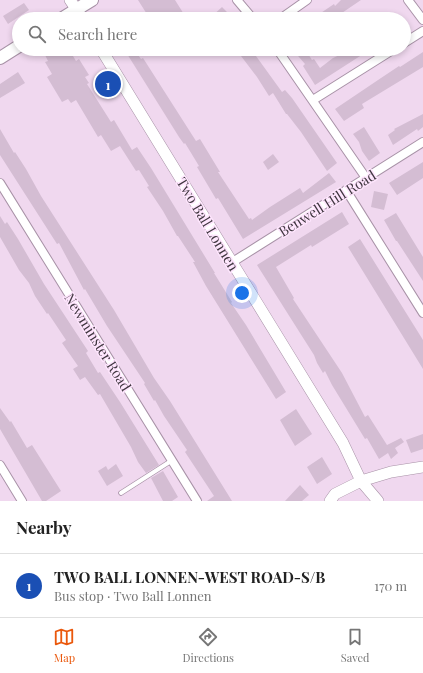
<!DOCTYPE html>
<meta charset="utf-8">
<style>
body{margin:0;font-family:"Playfair Display",serif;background:#f2f2f2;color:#222}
.you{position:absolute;left:242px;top:293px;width:14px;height:14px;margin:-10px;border:3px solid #fff;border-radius:50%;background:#1a73e8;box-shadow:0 0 0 6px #1a73e833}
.badge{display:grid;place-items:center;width:26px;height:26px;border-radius:50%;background:#ea580c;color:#fff;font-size:13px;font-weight:700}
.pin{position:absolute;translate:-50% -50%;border:2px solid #fff;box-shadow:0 1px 4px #0006}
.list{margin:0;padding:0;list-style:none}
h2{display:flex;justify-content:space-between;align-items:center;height:52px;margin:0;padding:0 16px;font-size:17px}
h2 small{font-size:13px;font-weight:400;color:#767676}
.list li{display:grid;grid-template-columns:26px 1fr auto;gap:12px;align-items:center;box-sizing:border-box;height:64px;padding:0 16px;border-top:1px solid #e0e0e0}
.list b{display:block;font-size:15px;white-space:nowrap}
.list p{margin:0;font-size:13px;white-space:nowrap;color:#767676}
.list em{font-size:13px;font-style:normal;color:#767676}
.icon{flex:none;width:22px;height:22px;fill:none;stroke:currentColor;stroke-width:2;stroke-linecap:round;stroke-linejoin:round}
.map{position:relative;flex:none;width:423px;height:501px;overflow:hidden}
.search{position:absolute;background:#fff;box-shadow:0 2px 6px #0003;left:12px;right:12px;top:12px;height:44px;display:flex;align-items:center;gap:10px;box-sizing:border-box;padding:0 14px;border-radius:22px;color:#767676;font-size:15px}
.sheet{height:116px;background:#fff}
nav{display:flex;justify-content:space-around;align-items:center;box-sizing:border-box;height:56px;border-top:1px solid #e0e0e0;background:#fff;font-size:11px;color:#767676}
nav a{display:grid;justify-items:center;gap:2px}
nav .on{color:#ea580c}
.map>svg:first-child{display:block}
.building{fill:#d4bdd3}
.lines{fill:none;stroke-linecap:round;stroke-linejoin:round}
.lane-casing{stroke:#a892a7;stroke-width:5.5}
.street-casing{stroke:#a892a7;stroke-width:10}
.secondary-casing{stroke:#a892a7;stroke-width:12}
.primary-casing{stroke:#a892a7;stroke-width:14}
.lane{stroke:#fff;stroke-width:4}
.street{stroke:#fff;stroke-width:8}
.secondary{stroke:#fff;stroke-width:11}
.primary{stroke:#fff;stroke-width:12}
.labels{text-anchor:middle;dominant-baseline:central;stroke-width:3;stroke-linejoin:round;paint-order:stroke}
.street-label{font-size:14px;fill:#3f363f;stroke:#fee5fd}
</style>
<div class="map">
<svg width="423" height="501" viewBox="0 0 423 501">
<rect width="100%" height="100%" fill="#f0d8ef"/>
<!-- building -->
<path class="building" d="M138,0H175L187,19H150Z
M341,0H361L333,19H312L334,4L335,6Z
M24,3L29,10L8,24L3,16Z
M222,7L234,19H209Z
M54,49H63L66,54L70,51L76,61L79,59L89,75L85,77L89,83L87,84L111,122L114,120L132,150L137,147L151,168L215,273H214L232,302L231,303L246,325L286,392L276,399L206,286L193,262H195L178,236H177L163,211L147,187L149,186L139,170L136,171L120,146L111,151L101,135L98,137L76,100L71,103L68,99L62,102L47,77L52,74L45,62L48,61L45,55Z
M124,49H134L141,59L143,58L196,141L200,139L220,172H218L249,219L251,218L252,220L270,207L300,188L303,193L329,173L336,182L243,239L218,198L216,199L197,167L199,166L185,143L184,144L179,137Z
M251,49L282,92L285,90L292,98L337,163L327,171L301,132L287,114H286L273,93L269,96L257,77L241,56Z
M292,49H305L312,60L314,59L320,68L333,58L346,52L345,49H371L315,85L303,66L305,64Z
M423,52V67L362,104L364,108L344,121L335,109L381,78L399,66L400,67Z
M18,72L25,83L0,98V84Z
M423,114V127L418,131L417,129L393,145L388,135L395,130L394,129Z
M364,127L380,153L369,161L362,151L359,142L353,134Z
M0,129L14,153L15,152L26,169L41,196L114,310L154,378L170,401L232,501H207L214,496L185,452L187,450L164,416L155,400L154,401L144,384L145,383L107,326L85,289L84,290L59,243L57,244L0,155Z
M273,154L279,162L268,170L263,162Z
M423,162V178L397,195L389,183Z
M374,191L388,194L384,210L371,207Z
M342,212L349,224L312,247L311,245L276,267L294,298L293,299L342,373L365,417L368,415L387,445L401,438L404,442L395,448L398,453L391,459L388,453L379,459L367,438L365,439L332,385L325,371L323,373L317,363L314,355L300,333L257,265Z
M396,213L423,257V281L397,241H396L384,220Z
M0,216L5,224L7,222L18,239L44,284L88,351L86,353L98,373L100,372L120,402L159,465L146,473L138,462L131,447L100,394L98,395L85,377L80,380L73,369L78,366L62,343L66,340L48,313L47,314L35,296L29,283L19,270L0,237Z
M360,239L423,340V369L348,247Z
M0,408L10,422L11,421L27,448L32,445L61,491L46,501H42L0,429Z
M296,409L312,434L295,446L280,420Z
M423,434V449L411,453L406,440Z
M322,457L332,474L317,484L307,467Z
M116,464L123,476L107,486L98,471L106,466L108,470Z
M163,471L178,497L172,501H163L151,478Z
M300,485L309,495L302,501H285Z"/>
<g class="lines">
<defs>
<path id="lane" d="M121,493L171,461"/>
<path id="street" d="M237,0L253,19
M408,0L423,20
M280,19L307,0
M404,43L423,31
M277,49L366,178
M313,100L394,49
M0,183L197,501
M346,190L423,313
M231,263L423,142
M0,465L22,501"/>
<path id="secondary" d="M70,0L83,19
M101,49L343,443L361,481L378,501
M330,501L335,494L361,481L391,472L423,467"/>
<path id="primary" d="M61,19L92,0
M0,58L19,46"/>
</defs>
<!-- lane casing -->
<use href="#lane" class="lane-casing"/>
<!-- street casing -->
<use href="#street" class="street-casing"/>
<!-- secondary casing -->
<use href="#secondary" class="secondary-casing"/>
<!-- primary casing -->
<use href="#primary" class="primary-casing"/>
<!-- lane -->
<use href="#lane" class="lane"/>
<!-- street -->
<use href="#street" class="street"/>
<!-- secondary -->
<use href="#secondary" class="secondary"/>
<!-- primary -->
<use href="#primary" class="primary"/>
</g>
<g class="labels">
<!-- street labels -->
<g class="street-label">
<text transform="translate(327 203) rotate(-32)">Benwell Hill Road</text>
<text transform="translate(208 224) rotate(59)">Two Ball Lonnen</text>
<text transform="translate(98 342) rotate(58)">Newminster Road</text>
</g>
</g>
</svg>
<div class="you"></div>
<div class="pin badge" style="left:108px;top:84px;background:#1a4fb4">1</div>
<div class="search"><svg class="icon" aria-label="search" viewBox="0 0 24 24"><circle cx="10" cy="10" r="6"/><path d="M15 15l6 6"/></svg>Search here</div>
</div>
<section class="sheet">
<h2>Nearby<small></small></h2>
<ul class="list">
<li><span class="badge" style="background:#1a4fb4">1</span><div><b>TWO BALL LONNEN-WEST ROAD-S/B</b><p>Bus stop · Two Ball Lonnen</p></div><em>170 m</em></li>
</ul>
</section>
<nav>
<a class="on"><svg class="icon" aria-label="map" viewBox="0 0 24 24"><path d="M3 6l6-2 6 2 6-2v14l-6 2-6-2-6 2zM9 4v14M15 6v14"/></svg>Map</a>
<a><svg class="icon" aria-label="directions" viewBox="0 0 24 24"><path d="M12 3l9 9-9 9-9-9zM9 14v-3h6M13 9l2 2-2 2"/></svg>Directions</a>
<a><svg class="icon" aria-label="saved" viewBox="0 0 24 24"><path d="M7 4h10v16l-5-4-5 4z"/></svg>Saved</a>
</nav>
